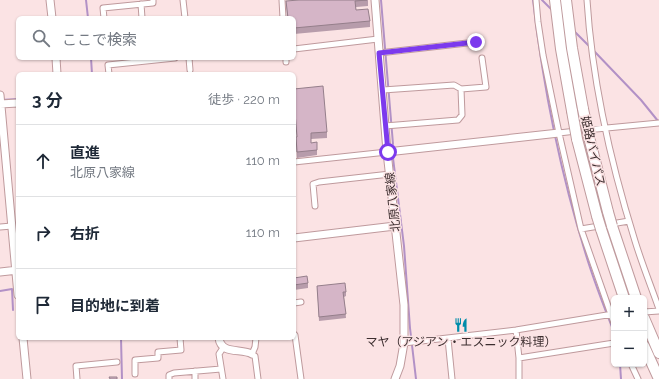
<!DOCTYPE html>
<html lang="ja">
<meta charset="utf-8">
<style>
body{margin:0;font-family:Raleway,"Noto Sans JP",sans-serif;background:#f2f2f3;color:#1f2937}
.controls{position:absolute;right:12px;bottom:12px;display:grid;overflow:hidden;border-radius:6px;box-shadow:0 1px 3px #0004}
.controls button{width:36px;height:36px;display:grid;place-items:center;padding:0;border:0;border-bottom:1px solid #e0e1e3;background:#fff;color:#1f2937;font:20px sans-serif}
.stop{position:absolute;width:12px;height:12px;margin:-9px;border:3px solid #7c3aed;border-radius:50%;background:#fff}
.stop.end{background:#7c3aed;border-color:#fff;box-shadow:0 1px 4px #0008}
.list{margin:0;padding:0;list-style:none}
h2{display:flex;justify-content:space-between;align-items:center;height:52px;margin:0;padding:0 16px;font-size:17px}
h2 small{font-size:13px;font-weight:400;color:#747a83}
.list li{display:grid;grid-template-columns:26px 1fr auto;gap:12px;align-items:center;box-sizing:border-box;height:72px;padding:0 16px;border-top:1px solid #e0e1e3}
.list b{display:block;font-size:15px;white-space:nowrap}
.list p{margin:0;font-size:13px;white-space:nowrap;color:#747a83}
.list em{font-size:13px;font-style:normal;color:#747a83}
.icon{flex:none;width:22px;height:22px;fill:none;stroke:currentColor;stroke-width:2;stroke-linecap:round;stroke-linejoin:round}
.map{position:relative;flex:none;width:659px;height:379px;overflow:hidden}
.search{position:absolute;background:#fff;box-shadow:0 1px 3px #0004;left:16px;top:16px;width:280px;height:44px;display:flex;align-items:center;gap:10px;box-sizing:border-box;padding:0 14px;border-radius:6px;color:#747a83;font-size:15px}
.panel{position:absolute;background:#fff;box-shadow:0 1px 3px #0004;left:16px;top:72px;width:280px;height:268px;border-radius:6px}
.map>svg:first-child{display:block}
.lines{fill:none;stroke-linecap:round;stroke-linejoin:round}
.stream{stroke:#b291c6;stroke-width:2}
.street-casing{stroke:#bf9a9d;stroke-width:7}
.secondary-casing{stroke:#bf9a9d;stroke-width:9}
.highway-casing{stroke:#bf9a9d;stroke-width:12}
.street{stroke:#fff;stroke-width:5}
.secondary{stroke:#fff;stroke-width:7}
.highway{stroke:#fff;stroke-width:10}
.highway-bridge-casing{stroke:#bf9a9d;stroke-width:12;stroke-linecap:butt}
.highway-bridge{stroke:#fff;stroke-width:10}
.wall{fill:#b79cab}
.building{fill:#d5b5c7;stroke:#957f8b}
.route{stroke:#7c3aed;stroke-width:5}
.labels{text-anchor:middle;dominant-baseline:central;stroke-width:3;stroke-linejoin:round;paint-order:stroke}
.street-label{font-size:12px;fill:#3c2e2f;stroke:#fbe3e4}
.poi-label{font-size:12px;fill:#3c2e2f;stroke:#fbe3e4}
</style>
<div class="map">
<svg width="659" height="379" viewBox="0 0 659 379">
<rect width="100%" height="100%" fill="#fbe3e4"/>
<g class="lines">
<!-- stream -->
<path class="stream" d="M86,0L88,18
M381,0L393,144
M533,0C543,86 560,172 586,255C594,281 604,307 614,332
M542,0L552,10
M574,31L591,48
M594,51L641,100L658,121
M91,58L92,74
M1,100L18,99
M393,158L404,246L410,328L416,379
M0,291L12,289L13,310
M121,338L122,379
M620,364L621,379"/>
<defs>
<path id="street" d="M183,0L185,18
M282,0L283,18
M536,0L538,22L543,55L559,133L581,229L614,323
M587,0C592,80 611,164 635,241C642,264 651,286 659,309
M141,4L142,18
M104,18L103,8L153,3V0
M294,49L378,39
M379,53L476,42
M189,58L190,70
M286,58V62
M109,74L108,65L175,58
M383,90L454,85L461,89L486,87L482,58
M385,126L458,120L462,115L461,89
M586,130L659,123
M559,133L576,131
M294,162L387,152
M315,206L313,184L319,182L390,174
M0,227L12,226
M581,229L629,221
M294,303L301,302
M644,312L659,311
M516,330L519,358V379
M294,334L295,335L301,379
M256,338L255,347L252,354L255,356L258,379
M448,339L452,379
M404,343L516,330L613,314
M223,348L219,354L223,379
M519,358L614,343
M631,364L638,379
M195,371V379
M135,374V360L158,358V352L181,350L180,338
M77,379L76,366L117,362
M169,379V375L174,373L221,369"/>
<path id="secondary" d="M50,0L52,18
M375,0L387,152L404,305V343L400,366L395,379
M56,58L57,74
M0,95L18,295
M0,104L18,103
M387,152L559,133
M294,238L395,226
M0,272L18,270
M23,338L27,379
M219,338C221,355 241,348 252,354"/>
<path id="highway" d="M555,0L561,49L572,111
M566,0L572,48L583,109
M589,137L608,212
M577,139L597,216
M612,226L636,298
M601,229L624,298
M644,318L659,353
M644,346L659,379"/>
</defs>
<!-- street casing -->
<use href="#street" class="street-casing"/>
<!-- secondary casing -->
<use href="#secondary" class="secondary-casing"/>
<!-- highway casing -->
<use href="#highway" class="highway-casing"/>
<!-- street -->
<use href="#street" class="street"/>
<!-- secondary -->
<use href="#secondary" class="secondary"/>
<!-- highway -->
<use href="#highway" class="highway"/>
<defs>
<path id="highway-bridge" d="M583,109L589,137
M572,111L577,139
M608,212L612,226
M597,216L601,229"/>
</defs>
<!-- highway-bridge casing -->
<use href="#highway-bridge" class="highway-bridge-casing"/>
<!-- highway-bridge -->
<use href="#highway-bridge" class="highway-bridge"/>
</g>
<!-- wall -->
<path class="wall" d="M368,0V6L356,7V10L370,21V27L294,34V18H287L286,1Z
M294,89L327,132V138L311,139V143L317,150V155L297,158L296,143V137H297L294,106Z
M294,278L308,283V288L294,290Z
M317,286L346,292V296L344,297L346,318L319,321Z"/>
<!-- building -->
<path class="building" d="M299,0H367L355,1L356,10L368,9L370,21L294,28V18H288L286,1Z
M174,73H180V74H174Z
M323,86L327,132L311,133V143L317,142V150L297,152L296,137H297L294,100V89Z
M307,276L308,283L294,285V278Z
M345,283L346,292H343L346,314L319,317L317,286Z
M109,377H117V379H110Z"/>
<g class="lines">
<!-- route -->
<path class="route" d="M388,152L379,53L476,42"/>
</g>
<!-- icons -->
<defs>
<symbol id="restaurant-bare" viewBox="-9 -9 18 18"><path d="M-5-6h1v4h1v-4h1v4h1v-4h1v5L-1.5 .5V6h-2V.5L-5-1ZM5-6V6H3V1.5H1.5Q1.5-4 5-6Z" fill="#008caa" stroke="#fbe3e4" stroke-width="2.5" paint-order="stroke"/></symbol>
</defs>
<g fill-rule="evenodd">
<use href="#restaurant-bare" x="451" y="315" width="20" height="20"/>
</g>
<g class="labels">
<!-- street labels -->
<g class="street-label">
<text transform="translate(593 151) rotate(77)">姫路バイパス</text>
<text transform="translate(393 202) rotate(-96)">北原八家線</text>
</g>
<!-- poi labels -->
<g class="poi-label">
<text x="461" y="342">マヤ（アジアン・エスニック料理）</text>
</g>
</g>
</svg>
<div class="controls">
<button>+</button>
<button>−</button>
</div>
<div class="stop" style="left:388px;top:152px"></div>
<div class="stop end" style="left:476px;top:42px"></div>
<div class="search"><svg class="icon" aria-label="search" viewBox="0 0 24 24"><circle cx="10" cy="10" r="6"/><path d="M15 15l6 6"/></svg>ここで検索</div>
<section class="panel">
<h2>3 分<small>徒歩 · 220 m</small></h2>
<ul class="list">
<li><svg class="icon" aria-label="ahead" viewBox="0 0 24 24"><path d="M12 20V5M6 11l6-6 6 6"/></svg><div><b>直進</b><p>北原八家線</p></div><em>110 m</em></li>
<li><svg class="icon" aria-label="right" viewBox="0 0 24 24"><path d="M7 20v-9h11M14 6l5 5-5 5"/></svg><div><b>右折</b></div><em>110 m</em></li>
<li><svg class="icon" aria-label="arrive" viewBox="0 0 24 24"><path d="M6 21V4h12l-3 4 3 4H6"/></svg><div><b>目的地に到着</b></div></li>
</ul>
</section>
</div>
